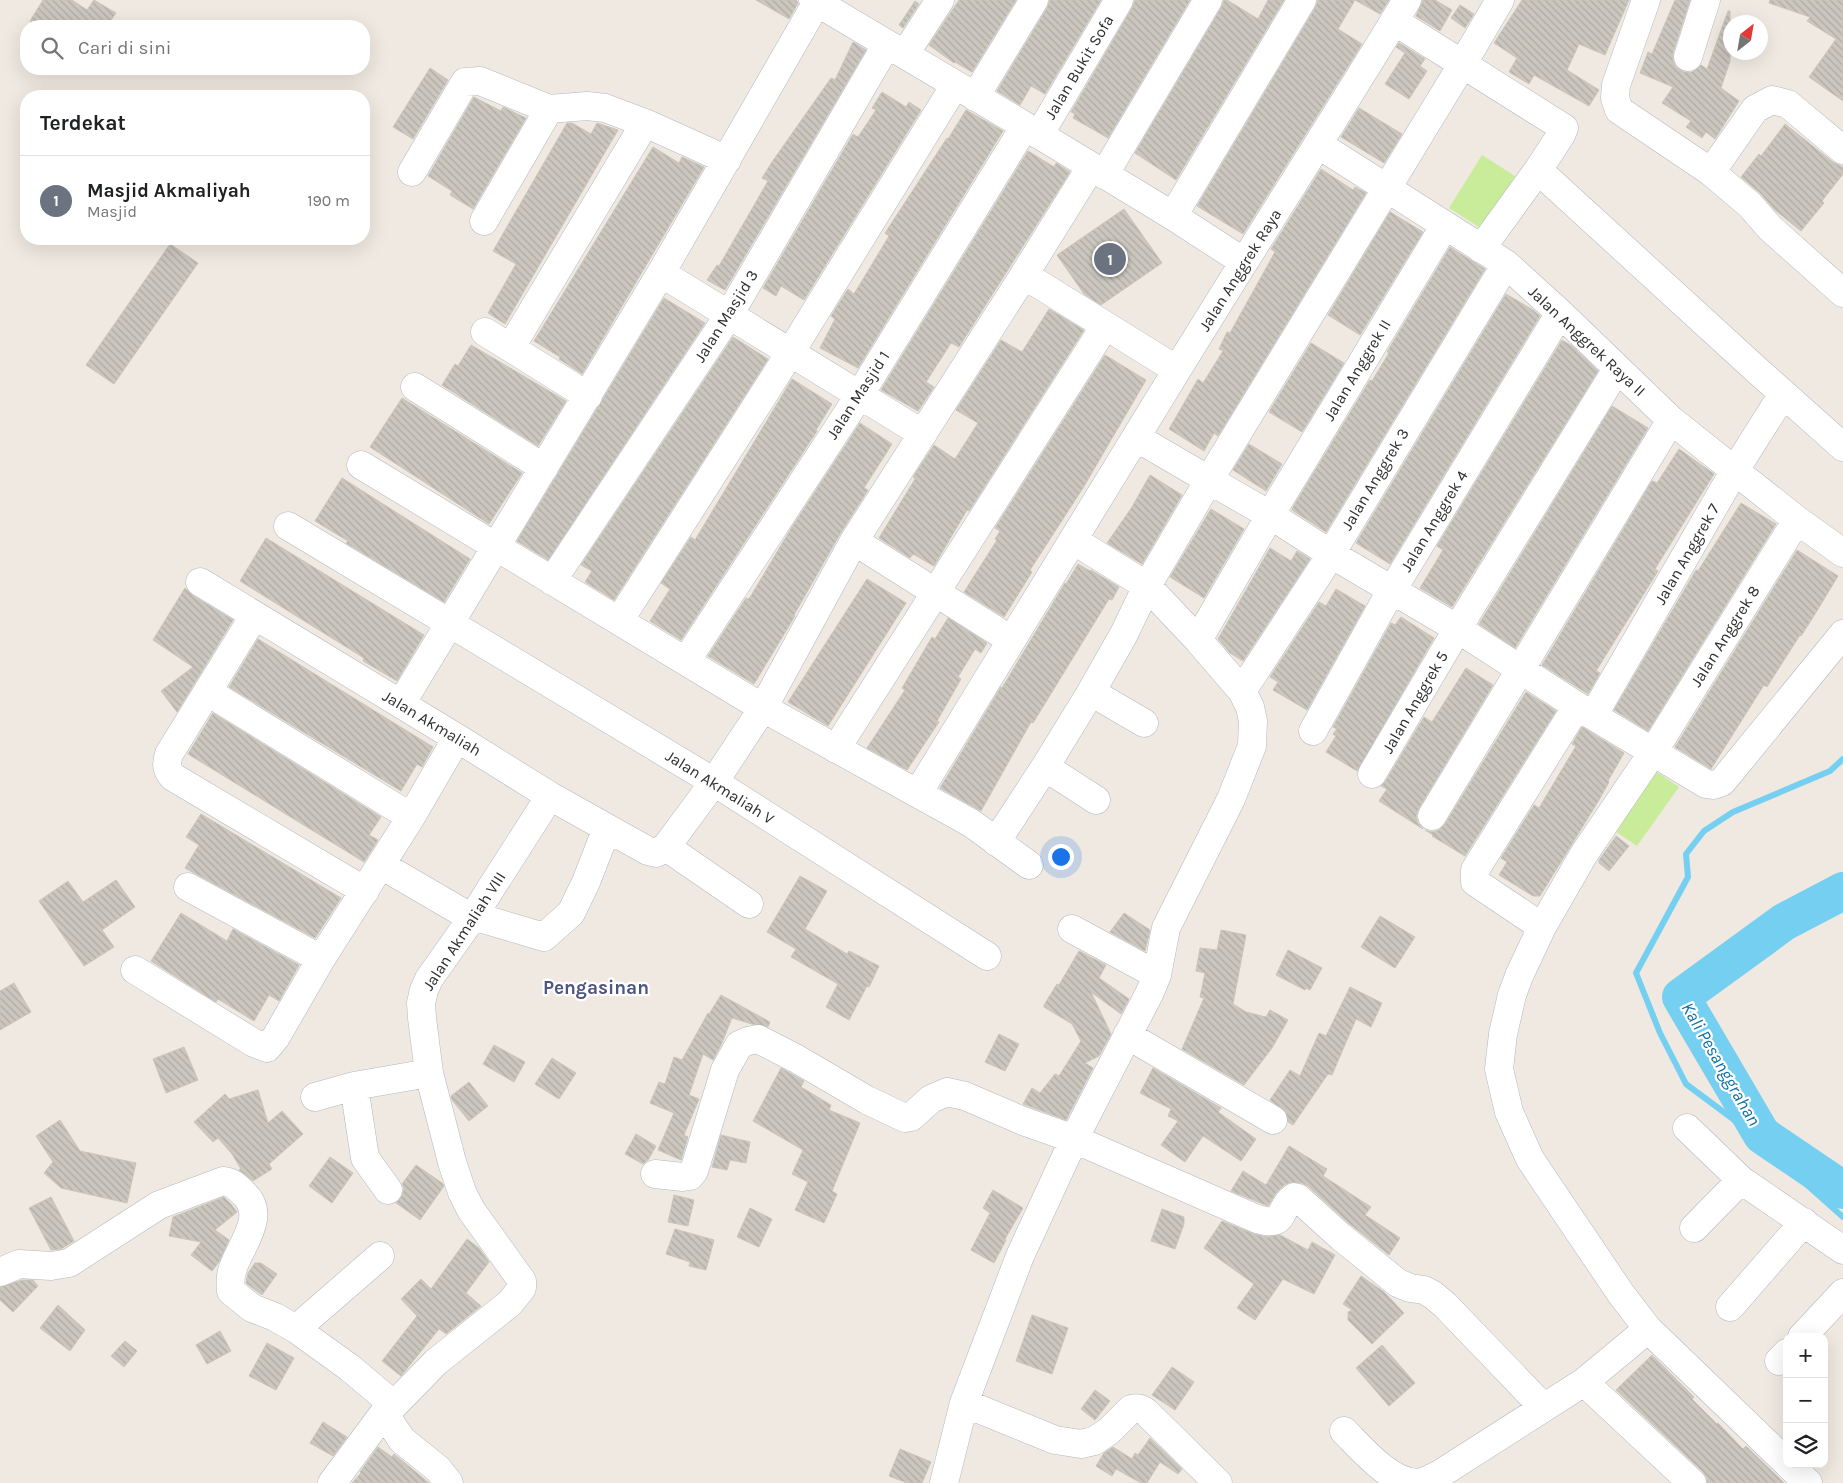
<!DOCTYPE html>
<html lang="id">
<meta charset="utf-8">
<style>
body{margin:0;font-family:Karla,sans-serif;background:#f6f6f6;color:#202124}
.controls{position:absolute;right:15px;bottom:15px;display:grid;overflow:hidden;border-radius:10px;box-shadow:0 5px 20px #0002}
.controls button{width:45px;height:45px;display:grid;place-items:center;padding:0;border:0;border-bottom:1px solid #e0e0e0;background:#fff;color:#202124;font:25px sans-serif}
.compass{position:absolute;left:1723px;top:15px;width:45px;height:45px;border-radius:50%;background:#fff;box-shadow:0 5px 20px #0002;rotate:31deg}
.you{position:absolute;left:1060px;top:856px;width:18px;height:18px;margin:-12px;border:4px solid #fff;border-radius:50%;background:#1a73e8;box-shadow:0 0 0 8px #1a73e833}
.badge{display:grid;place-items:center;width:32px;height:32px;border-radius:50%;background:#111827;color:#fff;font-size:16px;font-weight:700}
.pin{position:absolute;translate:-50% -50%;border:2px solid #fff;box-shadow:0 1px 5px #0006}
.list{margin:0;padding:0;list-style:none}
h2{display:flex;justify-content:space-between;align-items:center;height:65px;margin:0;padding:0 20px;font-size:21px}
h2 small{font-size:16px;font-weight:400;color:#757577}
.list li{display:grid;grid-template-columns:32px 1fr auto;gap:15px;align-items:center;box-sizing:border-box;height:90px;padding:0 20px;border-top:1px solid #e0e0e0}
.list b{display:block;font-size:19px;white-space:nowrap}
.list p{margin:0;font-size:16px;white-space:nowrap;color:#757577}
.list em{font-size:16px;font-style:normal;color:#757577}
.icon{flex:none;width:28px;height:28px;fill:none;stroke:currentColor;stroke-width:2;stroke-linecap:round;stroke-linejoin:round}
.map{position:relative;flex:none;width:1843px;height:1483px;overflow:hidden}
.search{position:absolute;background:#fff;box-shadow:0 5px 20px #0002;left:20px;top:20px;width:350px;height:55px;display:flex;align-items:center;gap:12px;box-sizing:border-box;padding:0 18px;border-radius:20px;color:#757577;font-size:19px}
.panel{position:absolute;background:#fff;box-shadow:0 5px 20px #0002;left:20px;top:90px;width:350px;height:155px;border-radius:20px}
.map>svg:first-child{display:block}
.pitch{fill:#c9ec9a}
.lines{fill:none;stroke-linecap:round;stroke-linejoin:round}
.stream{stroke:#75cff0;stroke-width:6}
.river{stroke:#75cff0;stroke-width:38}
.building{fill:url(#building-back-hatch);stroke:#cbc5ba}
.minor-casing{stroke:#b4b7c1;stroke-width:29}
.minor{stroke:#fff;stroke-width:28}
.labels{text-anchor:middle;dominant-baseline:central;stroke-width:4.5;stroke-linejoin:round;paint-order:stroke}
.street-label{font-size:16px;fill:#2e2e2e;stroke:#fff}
.water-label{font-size:18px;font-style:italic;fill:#0d6fa3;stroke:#fff}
.quarter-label{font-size:19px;font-weight:bold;fill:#4d5680;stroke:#fff}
</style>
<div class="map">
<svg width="1843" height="1483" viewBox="0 0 1843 1483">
<defs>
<pattern id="building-back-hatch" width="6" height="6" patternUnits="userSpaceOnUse" patternTransform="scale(1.25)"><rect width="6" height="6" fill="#cbc7bf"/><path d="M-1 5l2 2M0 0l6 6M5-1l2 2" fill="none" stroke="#afaba4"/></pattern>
</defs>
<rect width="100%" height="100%" fill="#efe9e1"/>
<!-- pitch -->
<path class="pitch" d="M1482,155L1515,176L1482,229L1449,208Z
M1654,770L1679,787L1637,846L1612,829Z"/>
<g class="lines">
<!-- stream -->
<path class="stream" d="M1843,759L1830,771L1733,812L1704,831L1686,854L1688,877L1636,973L1660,1033L1686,1084L1733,1119L1843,1217"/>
<!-- river -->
<path class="river" d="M1843,891L1784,922L1681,997L1762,1135L1843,1190"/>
</g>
<!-- building -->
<path class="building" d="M43,0H72L87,10L94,0L116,13L109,23L114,26H39L30,21Z
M756,0H796L798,3L789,19Z
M959,0H1016L972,72L955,62L954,63L929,45Z
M1050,0H1101L1045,94L1031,86L1020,105L997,91L1047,8Z
M1135,0H1190L1108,138L1073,118L1075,114L1071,112L1132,8Z
M1224,0H1227L1258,19L1268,0H1284L1176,180L1135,153L1221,8Z
M1318,0H1389L1380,14L1355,0L1338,29L1362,44L1243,234L1197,206L1315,8Z
M1423,0H1435L1452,10L1440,31L1416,16Z
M1522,0H1629L1605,55L1579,44L1567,70L1599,90L1589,106L1534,75L1529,84L1509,72L1517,58L1494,43Z
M1675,0H1690L1673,53V60L1676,67L1684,72H1692L1701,65L1707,69L1728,11H1730V61L1721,88L1739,101L1715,139L1706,132L1702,138L1686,127L1691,121L1662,103L1673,87L1640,73L1648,52L1652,54Z
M1770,0H1843V101L1809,77L1836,39L1807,21L1810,17L1769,3Z
M915,1L919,4L903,28L899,25Z
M1460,5L1474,14L1465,28L1451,18Z
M853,42L866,50L725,290L707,280L717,265L719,266L768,181L762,178L772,162L831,78L835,80Z
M1399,43L1425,59L1420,66L1427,71L1409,99L1385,84L1405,53L1396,47Z
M430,68L448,80L413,139L393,127Z
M882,92L906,107L909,102L921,110L804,300L781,286L776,296L763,288L853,134L858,137L876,110L872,108Z
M474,97L501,111L503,107L526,118L473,209L450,195L452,191L428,176Z
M1359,108L1402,134L1384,163L1341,137Z
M966,110L1003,131L858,368L820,348L835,319L831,316L848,289L854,294L889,236L885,233L947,138L948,139Z
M567,123H572L591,134L597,123L618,130L505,324L488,313L516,264L493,251Z
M1785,124L1833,162L1843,167V174L1822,201L1824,203L1801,231L1775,210L1760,193L1741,177L1759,154L1761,156Z
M653,147L679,163L682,157L704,167L582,374L559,359L560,357L534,341Z
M1028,151L1054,167L1056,163L1070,172L959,347L951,343L926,382L934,387L918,411L881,390Z
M1321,169L1353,190L1355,187L1366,193L1218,436L1214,433L1204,451L1169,429L1198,379L1203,383L1223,351L1219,349L1227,332L1230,333L1275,252L1271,249Z
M1124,209L1162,263L1101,305L1084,294L1057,255Z
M1390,212L1423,232L1360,335L1328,315Z
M170,244L198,263L114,384L86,365Z
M1450,247L1485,269L1326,532L1292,510L1293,507L1370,380L1372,381L1389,353L1387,352Z
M1506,294L1533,310L1540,316L1390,564L1356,543Z
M664,298L705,323L548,560L517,541Z
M1049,309L1084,330L969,511L967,510L934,566L913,554L910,558L879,538L915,479L913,477L934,445L955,459L978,423L956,410L1001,340L1022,352Z
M733,337L768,359L614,600L585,582L592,571L581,565Z
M1562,340L1572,346L1598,371L1452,607L1420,588L1443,550L1437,546Z
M1311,343L1344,363L1302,432L1269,412Z
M471,345L566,401L538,446L442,385L455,364L458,366Z
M1105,355L1146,380L1083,488L1030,570L1032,572L1004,617L964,592L997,540L995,539L1000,531L995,528Z
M792,379L832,404L816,430L817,431L681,640L650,621L670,589L661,583L691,537L695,540Z
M402,398L522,473L489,524L370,447Z
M1612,406L1648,428L1515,648L1479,624Z
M860,423L892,444L864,488L868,490L840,534L794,615L795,616L754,684L708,656L746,598L749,599L792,527Z
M1249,444L1282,464L1266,491L1233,470Z
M1679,449L1714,474L1655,569L1658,571L1596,671L1600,673L1588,694L1542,665L1652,481L1657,483Z
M1150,475L1182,495L1142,564L1107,543L1132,507Z
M342,478L470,559L444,602L346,543L348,541L315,521Z
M1741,503L1776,524L1648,731L1614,710L1696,570L1698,571Z
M1211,509L1244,529L1204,598L1170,577Z
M266,538L424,635L397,681L363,661L364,658L240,581Z
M1270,548L1291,561L1297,551L1310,559L1243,661L1230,653L1218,639Z
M1797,550L1838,576L1812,619L1801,636L1800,635L1767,687L1764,685L1711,769L1675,747Z
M1078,564L1090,571L1091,570L1119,587L1112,600L1109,599L1033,723L1031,722L981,811L940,788L1001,687L1002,688L1065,583L1066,584Z
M867,579L906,603L828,726L788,702Z
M185,588L192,595L233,620L177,712L161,691L193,667L153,640Z
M1336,589L1365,606L1307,710L1273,690L1278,682L1270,677L1319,602L1326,606Z
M1401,617L1434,638L1357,771L1326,752L1336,736L1333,734L1337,729L1333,727L1391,623L1395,625Z
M948,618L987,643L981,653L975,649L958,677L961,679L937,721L939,722L907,770L867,748L905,690L902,688L932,637L935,639Z
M258,639L433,747L422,767L417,764L401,791L229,687Z
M1466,668L1493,685L1419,808L1416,816L1418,823L1423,829L1379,801L1387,789L1381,786L1385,782L1424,717L1432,722Z
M1526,692L1556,711L1465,856L1432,836L1433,835L1425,830L1432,832L1439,830L1445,824Z
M213,713L381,817L369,835L378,840L364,862L188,754Z
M1582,727L1624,753L1608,781L1609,782L1599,800L1540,896H1533L1499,875L1507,862L1501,858L1534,805L1539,808L1576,746L1572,744Z
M201,814L341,898L315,938L185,868L199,845L186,837Z
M1616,836L1629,846L1609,871L1599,863V860Z
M800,876L827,891L805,929L847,954L849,951L879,966L869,987L867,986L849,1020L826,1007L838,984L791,957L796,949L767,932Z
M116,880L135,907L102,930L114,947L84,966L39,901L68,881L83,902Z
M181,913L227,941L233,929L299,965L279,1001L269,995L254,1021L218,999L216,1002L151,961Z
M1124,913L1150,930L1145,951L1110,932Z
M1380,916L1415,937L1395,968L1361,947Z
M1221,930L1246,935L1233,1004L1246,1012L1266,1017L1270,1010L1288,1020L1272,1048L1244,1085L1182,1049L1204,998L1200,997L1205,973L1196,971L1200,948L1217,950Z
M1288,950L1322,968L1310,990L1306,988L1305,990L1276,975Z
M1079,951L1106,965L1099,978L1129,999L1121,1014L1091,992L1111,1034L1099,1056L1085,1063L1093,1068L1066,1120L1023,1104L1032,1088L1040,1093L1055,1074L1059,1076L1081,1041L1072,1024L1044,1007V1005L1057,984L1059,985Z
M14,983L31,1012L0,1030V991Z
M1350,987L1382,1003L1371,1027L1356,1019L1332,1075L1328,1074L1293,1125L1288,1122L1286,1112L1270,1100L1290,1070L1300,1076L1319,1033L1326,1036Z
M721,995L770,1022L768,1027L752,1024L732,1018L721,1045L713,1060L703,1054L689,1095L699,1099L684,1135L688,1137L681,1160L658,1150L674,1113L650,1103L659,1082L665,1084L674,1057L682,1060L708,1013L709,1014Z
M999,1034L1019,1044L1005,1071L985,1062Z
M494,1045L525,1062L514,1082L483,1064Z
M184,1047L198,1080L166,1093L153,1059Z
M552,1058L576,1073L559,1099L535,1084Z
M781,1068L804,1081L801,1087L831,1105L829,1110L860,1123L832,1191L837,1194L824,1223L795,1210L808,1182L792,1174L803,1150L753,1121Z
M1153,1068L1221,1108L1218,1112L1256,1139L1241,1161L1203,1136L1185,1162L1161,1145L1178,1121L1168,1116L1171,1109L1140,1093Z
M469,1082L488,1106L469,1121L452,1100L451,1096Z
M258,1090L268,1123L282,1111L303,1134L269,1164L272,1169L253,1181L239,1170L241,1169L232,1154L218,1138L213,1142L194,1122L225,1094L229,1099Z
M60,1120L80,1151L136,1163L127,1203L61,1188L44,1173L53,1162L36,1136Z
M636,1134L656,1146L648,1160L643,1164L625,1154Z
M721,1135L750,1142L746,1163L730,1160L727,1170L712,1167Z
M1289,1146L1327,1169L1323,1176L1371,1207L1365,1215L1400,1238L1389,1255L1351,1225L1308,1186L1302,1183L1291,1182L1284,1185L1276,1193L1268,1206L1231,1191L1243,1171L1266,1185Z
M330,1157L353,1173L332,1203L309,1186Z
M416,1165L442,1183L444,1186L420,1220L396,1203L402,1196L404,1189L402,1184Z
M993,1190L1023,1208L1005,1239L1006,1240L994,1263L971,1250L990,1213L983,1208Z
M674,1195L694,1200L688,1226L668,1222Z
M51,1197L74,1241L61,1249L51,1250L29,1208Z
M224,1197L231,1204L237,1212L215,1230L229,1240L219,1262L212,1271L191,1255L201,1242L169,1236L173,1217Z
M750,1208L772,1219L759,1247L737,1237Z
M1162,1209L1184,1217V1224L1175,1249L1151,1241Z
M1222,1221L1254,1234L1267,1237L1280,1235L1308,1250L1312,1242L1335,1255L1314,1294L1283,1279L1255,1320L1237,1308L1254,1284L1204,1248Z
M675,1229L714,1240L706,1270L689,1266L690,1262L666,1254Z
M467,1239L479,1248L489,1262L466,1293L481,1306L446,1334L439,1329L401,1376L382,1361L417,1316L401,1299L421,1279L431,1289Z
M255,1263H261L277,1274L262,1295L246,1283L248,1273Z
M1361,1276L1384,1292L1404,1313L1372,1344L1348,1320V1312L1352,1310L1343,1304Z
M22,1280H33L38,1286L13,1312L0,1300V1287Z
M58,1305L85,1330L70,1351L40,1328Z
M1032,1315L1068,1328L1052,1374L1016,1361Z
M220,1331L231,1351L207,1364L196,1345Z
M125,1341L137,1351L124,1367L111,1356Z
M267,1343L294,1358L276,1390L249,1376Z
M1382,1345L1415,1383L1389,1406L1356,1368Z
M1652,1355L1694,1397L1692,1399L1717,1424L1718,1423L1743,1449L1746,1446L1784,1483H1707V1478L1703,1472L1616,1390Z
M1172,1367L1194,1382L1175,1410L1152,1395Z
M1095,1390L1110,1401L1095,1420L1081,1409Z
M323,1422L347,1437L333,1456L310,1443Z
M1150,1438L1182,1469L1178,1474L1160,1462L1147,1483H1141L1116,1469L1112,1476L1096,1466L1104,1453L1113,1447L1132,1459L1135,1453L1138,1455Z
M378,1447L392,1457L394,1454L429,1483H352L361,1473L360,1472Z
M900,1449L931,1462L922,1483H907L889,1476Z"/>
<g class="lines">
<defs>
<path id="minor" d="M813,0L1025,126L1173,216L1244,262
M1646,0L1616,85L1615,98L1619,110L1711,172L1750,205L1770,228L1843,293
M1394,21L1564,128L1561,135L1538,170L1760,373L1843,447
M905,54L940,0
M1688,57L1706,0
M975,97L1034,0
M645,123L727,160
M1039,135L1119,0
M1319,145L1506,264L1560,313L1671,420L1797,520L1843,553
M412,172L465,82L480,81L549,109
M1711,172L1755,109L1772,100L1788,104L1843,150
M1104,175L1208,0
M1173,216L1302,0
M484,221L549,109L587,106L605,108L645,123L511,347
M1481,249L1538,170
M661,273L923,434
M1024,275L1177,370
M485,332L588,396
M415,387L544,468
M1137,438L1209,480L1462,65L1500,0
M361,465L763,708L971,823L1029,865
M288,526L714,782L987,956
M854,541L1011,640
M552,581L729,315L887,44
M200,582L457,738L550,796L648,851L656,853L666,847L714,782L763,708L854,541L1024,275L1091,167
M254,616L169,754C166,764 166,769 173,777L365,891
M619,621L790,353L955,85
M1198,640L1275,507L1445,225
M686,661L859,396L1025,126
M1242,691L1323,567L1506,264
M208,692L411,817
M1091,692L1144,723
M401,704L661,273L817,2
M1593,716L1735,470L1783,394
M1313,731L1382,607L1560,313
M836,749L1105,326
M1045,767L1096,800
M1372,774L1467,613L1617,369
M918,793C1004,652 1091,511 1177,370C1253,246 1332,124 1407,0
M1432,816L1671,420
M996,842L1045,767L1091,692L1124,634L1147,586L1209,480L1270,515L1331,554L1458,629L1577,706L1706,784L1713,785L1722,782L1843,634
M666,847L749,904
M381,865L472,918
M188,887L321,959
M473,916L544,937L571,913L586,882L607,828
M1542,927L1475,882V870L1577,706
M1072,929L1157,975
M135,970L254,1043L267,1048L276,1037L321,959L411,817L457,738
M1127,1035L1273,1120
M354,1086L365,1158L388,1190
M315,1097L354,1086L429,1073
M1687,1128L1741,1180L1843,1250
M655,1174L683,1177L690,1176L694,1171L725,1070L739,1045L748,1041L758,1039L797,1059L867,1100L905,1118L911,1117L931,1099L947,1092L965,1096L1023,1121L1074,1139L1257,1219C1288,1228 1276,1210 1294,1197L1298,1198L1341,1237L1398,1283L1410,1288L1424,1290L1433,1295L1445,1305L1543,1407
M1694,1228L1741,1180
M0,1272L19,1264L51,1266L69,1263L159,1205L223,1181C232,1182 236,1186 243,1193C268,1215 241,1244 233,1268C230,1276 230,1283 231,1291L252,1308L275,1317L296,1329L350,1368L394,1405
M1730,1307L1804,1222
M296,1329L380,1256
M1802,1337L1843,1293
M1779,1361L1787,1353
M1584,1382L1692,1483
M964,1403L1055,1440L1081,1444L1094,1441L1109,1431L1131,1409C1137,1407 1141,1409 1146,1412L1218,1483
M384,1413L402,1440L438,1469L449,1483
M1344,1431C1362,1449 1390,1483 1418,1483C1426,1482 1433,1477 1440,1474L1584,1382L1648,1329
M1787,1463L1648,1329L1621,1294L1530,1159L1509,1112L1499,1069L1503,1034L1512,995L1519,976L1542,927L1584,854L1653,752L1797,520
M1788,1464L1808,1483
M332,1483L384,1413L394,1405L436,1362L510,1303L522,1288V1281L471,1210L462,1192L452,1162L429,1073L422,1018L421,1003L424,990L429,979L472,918L550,796
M944,1483L964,1403L1020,1256L1074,1139L1150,992L1157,975L1166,928L1231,799L1252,746L1253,721L1250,707L1242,691L1198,640L1147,586L1073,540"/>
</defs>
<!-- minor casing -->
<use href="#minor" class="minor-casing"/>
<!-- minor -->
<use href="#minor" class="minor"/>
</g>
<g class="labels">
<!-- street labels -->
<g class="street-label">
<text transform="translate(1079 67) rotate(-59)">Jalan Bukit Sofa</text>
<text transform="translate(1240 270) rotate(-58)">Jalan Anggrek Raya</text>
<text transform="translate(726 316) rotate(-58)">Jalan Masjid 3</text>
<text transform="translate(1587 341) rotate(43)">Jalan Anggrek Raya II</text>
<text transform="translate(1357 370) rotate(-59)">Jalan Anggrek II</text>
<text transform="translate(858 395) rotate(-57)">Jalan Masjid 1</text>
<text transform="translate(1375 479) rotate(-59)">Jalan Anggrek 3</text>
<text transform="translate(1434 521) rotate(-59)">Jalan Anggrek 4</text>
<text transform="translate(1687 554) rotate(-60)">Jalan Anggrek 7</text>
<text transform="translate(1725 636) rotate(-58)">Jalan Anggrek 8</text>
<text transform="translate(1415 702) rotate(-60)">Jalan Anggrek 5</text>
<text transform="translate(432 723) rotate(31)">Jalan Akmaliah</text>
<text transform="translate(720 787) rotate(32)">Jalan Akmaliah V</text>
<text transform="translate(464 931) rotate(-57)">Jalan Akmaliah VIII</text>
</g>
<!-- water labels -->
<g class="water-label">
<text transform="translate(1721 1064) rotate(60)">Kali Pesanggrahan</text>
</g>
<!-- quarter labels -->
<g class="quarter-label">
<text x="596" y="988">Pengasinan</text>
</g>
</g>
</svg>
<div class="controls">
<button>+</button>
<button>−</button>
<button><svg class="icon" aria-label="layers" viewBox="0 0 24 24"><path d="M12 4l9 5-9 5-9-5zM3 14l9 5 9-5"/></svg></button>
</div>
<svg class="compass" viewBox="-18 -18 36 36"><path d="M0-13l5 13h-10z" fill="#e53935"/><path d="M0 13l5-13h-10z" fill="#757577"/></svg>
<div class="you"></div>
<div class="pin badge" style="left:1110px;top:259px;background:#6b7280">1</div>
<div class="search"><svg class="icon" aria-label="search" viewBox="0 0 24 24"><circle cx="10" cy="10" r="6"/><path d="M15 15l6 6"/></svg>Cari di sini</div>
<section class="panel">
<h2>Terdekat<small></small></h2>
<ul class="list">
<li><span class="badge" style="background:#6b7280">1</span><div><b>Masjid Akmaliyah</b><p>Masjid</p></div><em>190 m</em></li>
</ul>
</section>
</div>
